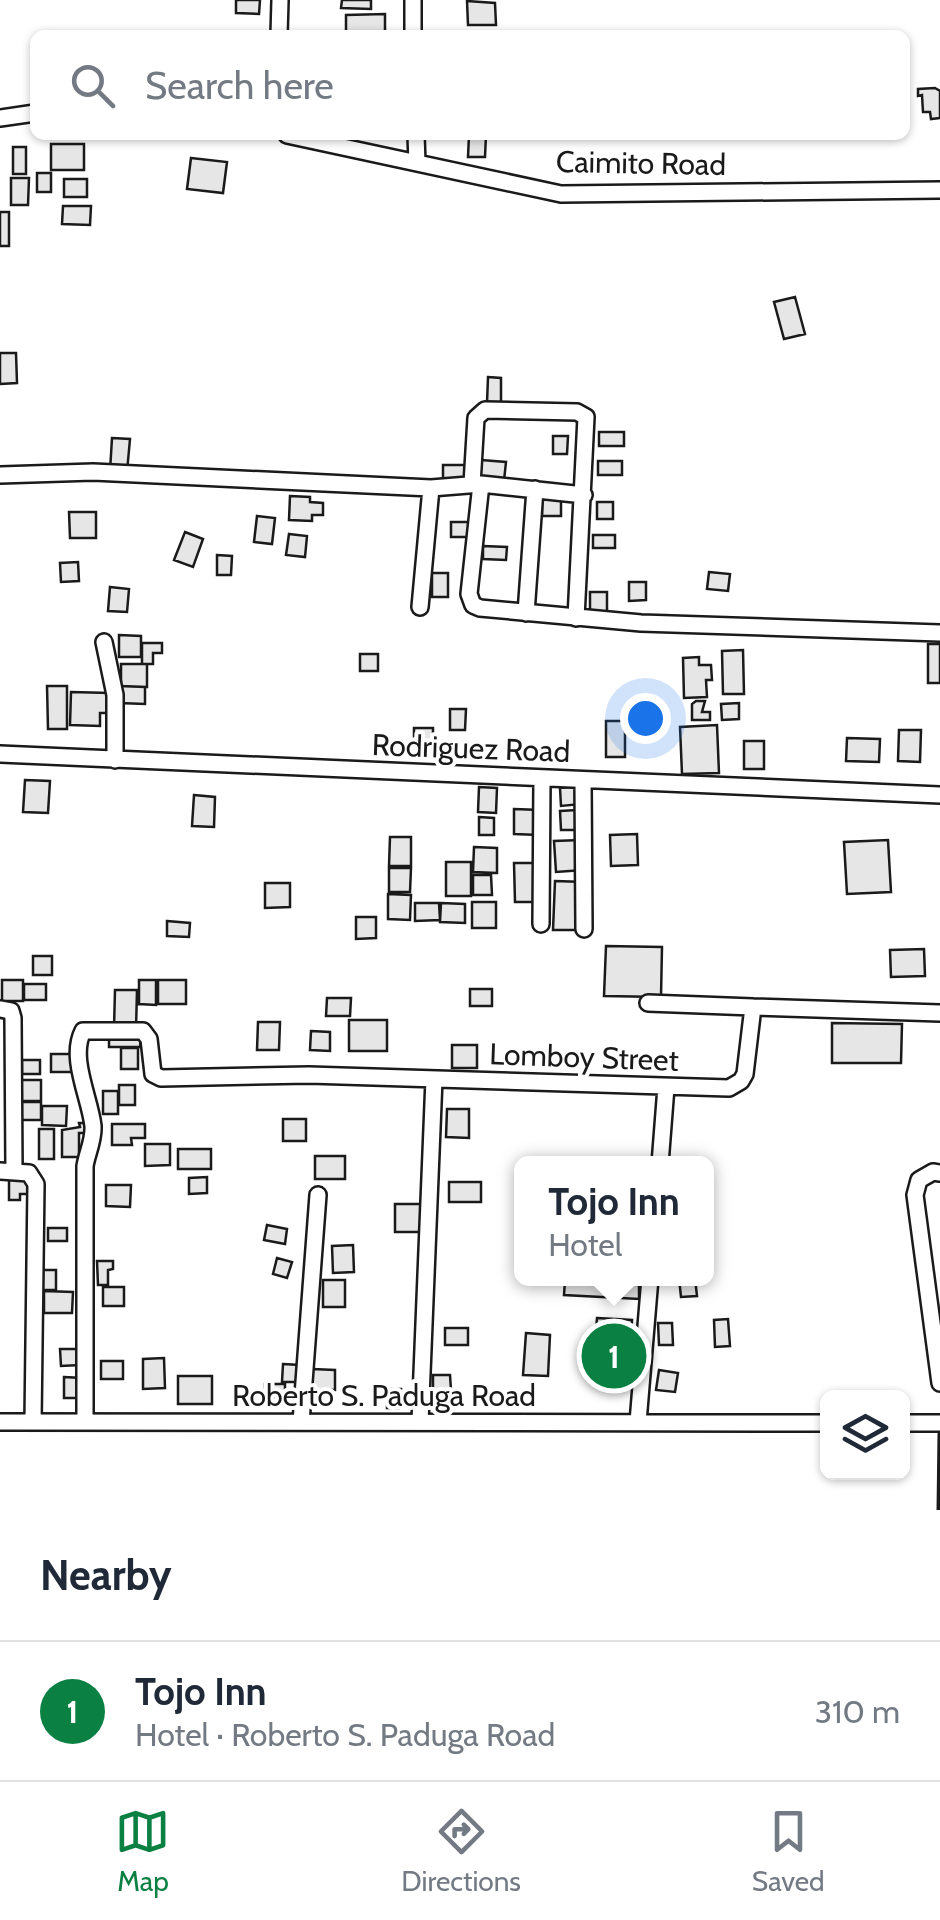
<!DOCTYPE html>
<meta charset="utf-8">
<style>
body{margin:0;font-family:Cabin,sans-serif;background:#f2f2f3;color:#1f2937}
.controls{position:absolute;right:30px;bottom:30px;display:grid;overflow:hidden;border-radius:15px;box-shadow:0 2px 8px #0004}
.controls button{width:90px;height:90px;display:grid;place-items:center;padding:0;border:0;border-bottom:2px solid #e0e1e3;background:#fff;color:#1f2937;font:50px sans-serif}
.you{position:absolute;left:645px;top:718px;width:35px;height:35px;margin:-25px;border:8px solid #fff;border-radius:50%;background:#1a73e8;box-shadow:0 0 0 15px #1a73e833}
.badge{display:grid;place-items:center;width:65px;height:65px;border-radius:50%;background:#0b8043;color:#fff;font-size:32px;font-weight:700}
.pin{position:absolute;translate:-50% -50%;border:5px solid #fff;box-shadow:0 2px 10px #0006}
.popup{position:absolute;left:514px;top:1156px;width:200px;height:130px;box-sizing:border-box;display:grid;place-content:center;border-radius:15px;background:#fff;filter:drop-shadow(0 2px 8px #0005);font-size:32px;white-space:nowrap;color:#747a83}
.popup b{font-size:38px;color:#1f2937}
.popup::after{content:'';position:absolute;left:50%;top:100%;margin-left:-20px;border:20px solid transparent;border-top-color:#fff}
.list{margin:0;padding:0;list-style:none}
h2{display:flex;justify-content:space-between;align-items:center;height:130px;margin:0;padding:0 40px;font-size:42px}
h2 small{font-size:32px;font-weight:400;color:#747a83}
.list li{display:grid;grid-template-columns:65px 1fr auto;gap:30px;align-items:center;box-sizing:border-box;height:140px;padding:0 40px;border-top:2px solid #e0e1e3}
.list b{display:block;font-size:38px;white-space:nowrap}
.list p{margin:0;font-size:32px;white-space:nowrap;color:#747a83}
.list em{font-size:32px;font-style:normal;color:#747a83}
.icon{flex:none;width:55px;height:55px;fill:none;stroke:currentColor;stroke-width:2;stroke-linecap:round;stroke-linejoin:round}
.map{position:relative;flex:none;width:940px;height:1510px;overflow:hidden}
.search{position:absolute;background:#fff;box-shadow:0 2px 8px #0004;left:30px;right:30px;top:30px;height:110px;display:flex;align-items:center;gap:25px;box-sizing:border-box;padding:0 35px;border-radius:15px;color:#747a83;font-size:38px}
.sheet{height:270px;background:#fff}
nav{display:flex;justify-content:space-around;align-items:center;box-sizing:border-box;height:140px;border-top:2px solid #e0e1e3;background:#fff;font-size:28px;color:#747a83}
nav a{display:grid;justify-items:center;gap:5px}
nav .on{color:#0b8043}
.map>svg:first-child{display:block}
.building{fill:#e6e6e6;stroke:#1a1a1a;stroke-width:2.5}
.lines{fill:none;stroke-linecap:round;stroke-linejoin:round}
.minor-casing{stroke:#1a1a1a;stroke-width:20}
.minor{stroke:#fff;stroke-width:15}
.wall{stroke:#1a1a1a;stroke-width:5}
.labels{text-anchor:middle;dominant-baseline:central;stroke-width:8;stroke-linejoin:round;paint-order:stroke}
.street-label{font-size:30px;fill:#1a1a1a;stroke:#fff}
</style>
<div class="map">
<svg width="940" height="1510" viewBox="0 0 940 1510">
<rect width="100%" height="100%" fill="#fff"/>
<!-- building -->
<path class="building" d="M236,0H260L259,14L236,13Z
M342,0H371V9L341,8Z
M467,1L495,3L496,25H468Z
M385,14V35H346V15Z
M935,88L940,91V118L931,119L930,112H923L922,95L918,96V89Z
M469,135H486L485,157H468Z
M51,144H84V170H51Z
M13,147H26V174H13Z
M191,158L227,162L223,193L187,189Z
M37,173H51V192H37Z
M11,178H29L28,205H11Z
M64,179H87V197H64Z
M63,206H91L90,225L62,224Z
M0,212H9V246H0Z
M795,297L805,334L784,339L774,302Z
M0,353H16L17,383L0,384Z
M488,377L501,378V403H487Z
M599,432H624V446H599Z
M553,436H568L567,454H553Z
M112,438L130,439L127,472L110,471Z
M481,460L506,462L504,481L480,479Z
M598,461H622V475H598Z
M443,465H471V480L443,479Z
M290,496L310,497V502L323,503V515H312V521L289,520Z
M542,496H561V516H542Z
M597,502H613V519H597Z
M69,512H96V538H70Z
M257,516L275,518L272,544L254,542Z
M451,522H474V537H451Z
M185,532L203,539L193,567L174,560Z
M289,534L307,536L305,557L286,555Z
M593,535H615V548H593Z
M483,546L507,547L506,560L483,559Z
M217,555L232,556L231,575H217Z
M78,562L79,581L61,582L60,563Z
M709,572L730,574L728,591L707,589Z
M432,573H448V597H432Z
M629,582H646V600L629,601Z
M110,587L129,589L127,612L108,611Z
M590,592H607V613L590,614Z
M119,635L141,636V657H119Z
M142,643H162V653H153V664H142Z
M928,644H940V683H928Z
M743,650L744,694H723L722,651Z
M360,654H378V671H360Z
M699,657V665H711L712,680H706L707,697L684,698L683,658Z
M121,664H147V687L121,686Z
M47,686H67V729H48Z
M119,686L145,687V704L119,703Z
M71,692L110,693L109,713H100V726L70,725Z
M696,701H705L702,712H710V720H692V704Z
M739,703V719L722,720L721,704Z
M450,709H466L465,730H450Z
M606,721H625V757H606Z
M717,725L719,773L682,774L680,727Z
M414,728H433V745H414Z
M899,730H921L920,762L898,761Z
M847,738L880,739L879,762L846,761Z
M744,741H764V769H744Z
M25,780L50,781L48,813L23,812Z
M580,786L582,804L561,806L560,788Z
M479,787L497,788L496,813L478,812Z
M194,795L215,797L214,827L192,826Z
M514,809L540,810L539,835L514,834Z
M577,810L578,830H561L560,811Z
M479,817L494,818V835H479Z
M637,834L638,865L611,866L610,835Z
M390,837H411V866H389Z
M581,840L583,870L556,872L554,841Z
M888,840L891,892L847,894L844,842Z
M474,847L497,848V873L473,872Z
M446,862H471V896H446Z
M514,863H540L541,902H515Z
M389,868H411L410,892H389Z
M473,875H491L492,895H473Z
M555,881L584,882L582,930H553Z
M265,883H290V907L265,908Z
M388,894L411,895L410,920L388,919Z
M472,902H496V928H472Z
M415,903H439L440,920L415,921Z
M441,903L465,904V923L440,922Z
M356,917H376V938L356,939Z
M167,921L190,923L189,937L167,936Z
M606,946L662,947L661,997L604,996Z
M924,949L925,976L891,977L890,950Z
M33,956H52V975H33Z
M2,980H23V1001H2Z
M139,980H156V1005L139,1004Z
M158,980H186V1004H158Z
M24,984H46V1000H24Z
M470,989H492V1006H470Z
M115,990H137L136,1029L114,1028Z
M327,998H351L350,1016H326Z
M349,1020H387V1051H349Z
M258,1022H280L279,1050H257Z
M832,1023L902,1024L901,1063H832Z
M311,1031L330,1032V1051L310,1050Z
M109,1034H141L140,1047H109Z
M452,1045H477V1068H452Z
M121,1048H138V1069H121Z
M51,1054H77V1072H51Z
M22,1060H40V1074H22Z
M19,1080H41V1101H19Z
M119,1085H135V1105H119Z
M103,1091H118V1114H103Z
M21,1102H41V1120H22Z
M42,1106H67L66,1126L42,1125Z
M447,1109H469V1138L446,1137Z
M283,1119H306V1141H283Z
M79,1123H89V1133H79V1157H62V1130L80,1127Z
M112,1124H145V1138H131L132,1145H112Z
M39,1129H54V1159H39Z
M145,1144H170V1165L145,1166Z
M178,1149H211V1169H178Z
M315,1156H345V1179H315Z
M207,1177V1193L189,1194V1178Z
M9,1179H28V1194H20V1200H9Z
M449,1182H481V1202H449Z
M106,1185H131L130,1207L106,1206Z
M395,1204H425L424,1232H395Z
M267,1225L287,1229L285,1244L264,1240Z
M48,1228H67V1241H48Z
M353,1245L354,1272L333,1273L332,1246Z
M277,1258L292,1262L287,1278L273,1274Z
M97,1261H113V1269L108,1270V1285H98Z
M40,1270H56V1290H40Z
M679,1278H695L697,1296L681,1297Z
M323,1280H345V1307H323Z
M565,1281L639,1285V1299L564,1295Z
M103,1287H124V1306H103Z
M44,1291L73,1292L72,1313H44Z
M597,1318L632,1320L629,1370L593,1368Z
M728,1319L730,1346L715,1347L714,1320Z
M658,1323H672L673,1345H659Z
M445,1328H468V1345H445Z
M526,1333L550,1335L548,1376L523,1375Z
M60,1349H79L80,1365L61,1366Z
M164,1358L165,1388L143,1389V1359Z
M101,1361H123V1379H101Z
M283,1364L300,1365L299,1382H282Z
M312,1369L335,1370V1390L311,1389Z
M659,1370L678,1373L675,1392L656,1390Z
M433,1375H450L451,1390H433Z
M178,1376H212V1404H178Z
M64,1377L82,1378V1398H64Z
M265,1384H285V1397H265Z
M387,1389H401L400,1408H387Z"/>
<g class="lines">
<defs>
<path id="minor" d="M413,0V35
M279,35L280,0
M0,118L35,113
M287,135L561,194L940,190
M416,135L417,163
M0,475L93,472L431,488L481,484L584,495
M472,484L476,418L485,410L577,412L586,417L576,618
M481,484L469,594L473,605L480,608L641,623L940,633
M420,607L431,488
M526,613L535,489
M104,642L115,695V760
M0,754L940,795
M583,780L584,929
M541,924L542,778
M648,1003L753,1007
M0,1009L11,1011L13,1018L14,1171
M660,1164L666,1087
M0,1171L29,1173L36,1184L33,1422
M940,1173L933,1172L919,1180L915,1195L940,1383
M0,1422L828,1423
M85,1422V1166C87,1153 94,1140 93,1126C90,1098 69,1058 83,1031H143L149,1039L153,1074L161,1078L309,1075L729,1088L741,1081L745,1074L753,1007L940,1013
M301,1422L318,1195
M420,1422L434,1079
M638,1422L650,1278
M902,1423H940"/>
</defs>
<!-- minor casing -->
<use href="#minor" class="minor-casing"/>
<!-- minor -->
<use href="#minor" class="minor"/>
<!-- wall -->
<path class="wall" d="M939,1510L940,1434"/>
</g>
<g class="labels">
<!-- street labels -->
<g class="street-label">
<text transform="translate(641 163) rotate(1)">Caimito Road</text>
<text transform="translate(471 748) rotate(2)">Rodriguez Road</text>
<text transform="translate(584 1057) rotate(2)">Lomboy Street</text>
<text x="384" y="1395">Roberto S. Paduga Road</text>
</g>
</g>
</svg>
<div class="controls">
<button><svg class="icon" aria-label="layers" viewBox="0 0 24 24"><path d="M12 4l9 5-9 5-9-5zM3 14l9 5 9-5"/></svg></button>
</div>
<div class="you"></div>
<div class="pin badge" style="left:614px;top:1356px">1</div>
<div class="popup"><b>Tojo Inn</b>Hotel</div>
<div class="search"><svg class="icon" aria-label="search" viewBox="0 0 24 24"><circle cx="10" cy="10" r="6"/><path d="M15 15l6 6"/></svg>Search here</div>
</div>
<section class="sheet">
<h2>Nearby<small></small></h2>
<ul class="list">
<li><span class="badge">1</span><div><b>Tojo Inn</b><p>Hotel · Roberto S. Paduga Road</p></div><em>310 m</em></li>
</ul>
</section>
<nav>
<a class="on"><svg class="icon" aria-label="map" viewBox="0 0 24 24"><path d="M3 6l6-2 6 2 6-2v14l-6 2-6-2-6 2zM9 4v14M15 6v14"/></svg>Map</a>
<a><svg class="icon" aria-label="directions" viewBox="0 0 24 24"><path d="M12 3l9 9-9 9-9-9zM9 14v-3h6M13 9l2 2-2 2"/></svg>Directions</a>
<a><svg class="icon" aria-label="saved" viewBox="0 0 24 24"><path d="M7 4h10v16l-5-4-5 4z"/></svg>Saved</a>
</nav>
